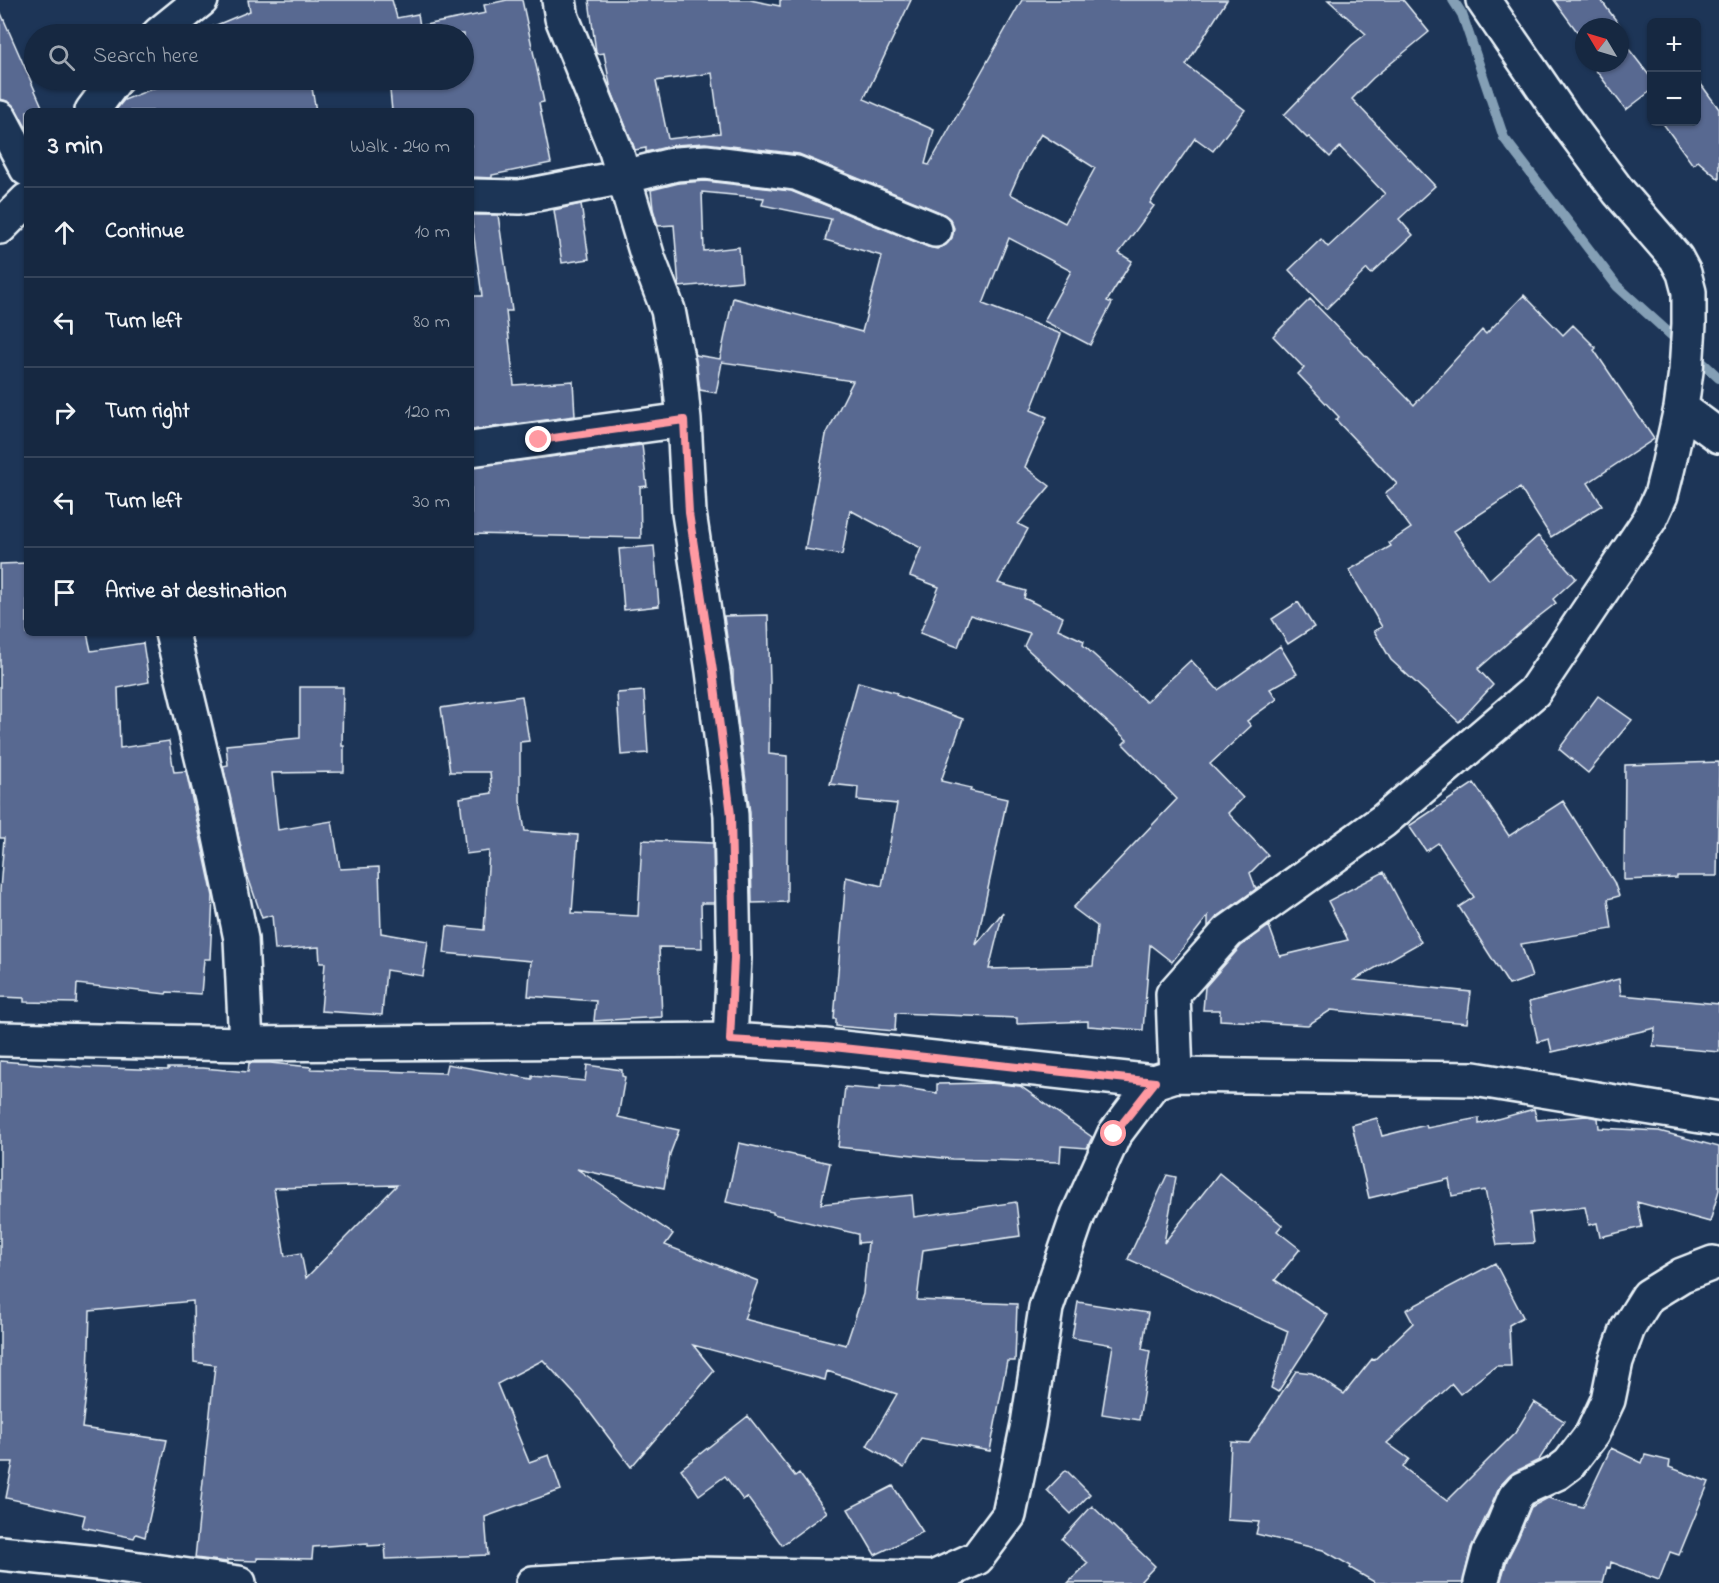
<!DOCTYPE html>
<meta charset="utf-8">
<style>
body{margin:0;font-family:"Indie Flower",sans-serif;background:#23344c;color:#f1f3f6}
.controls{position:absolute;right:18px;top:18px;display:grid;overflow:hidden;border-radius:9px;box-shadow:0 2px 4px #0004}
.controls button{width:54px;height:54px;display:grid;place-items:center;padding:0;border:0;border-bottom:2px solid #35445a;background:#162841;color:#f1f3f6;font:30px sans-serif}
.compass{position:absolute;left:1575px;top:18px;width:54px;height:54px;border-radius:50%;background:#162841;box-shadow:0 2px 4px #0004;rotate:308deg}
.stop{position:absolute;width:18px;height:18px;margin:-14px;border:4px solid #ff9aa2;border-radius:50%;background:#fff}
.stop.end{background:#ff9aa2;border-color:#fff;box-shadow:0 2px 6px #0008}
.list{margin:0;padding:0;list-style:none}
h2{display:flex;justify-content:space-between;align-items:center;height:78px;margin:0;padding:0 24px;font-size:26px}
h2 small{font-size:20px;font-weight:400;color:#9ea6b1}
.list li{display:grid;grid-template-columns:39px 1fr auto;gap:18px;align-items:center;box-sizing:border-box;height:90px;padding:0 24px;border-top:2px solid #35445a}
.list b{display:block;font-size:22px;white-space:nowrap}
.list em{font-size:20px;font-style:normal;color:#9ea6b1}
.icon{flex:none;width:33px;height:33px;fill:none;stroke:currentColor;stroke-width:2;stroke-linecap:round;stroke-linejoin:round}
.map{position:relative;flex:none;width:1719px;height:1583px;overflow:hidden}
.search{position:absolute;background:#162841;box-shadow:0 2px 4px #0004;left:24px;top:24px;width:450px;height:66px;display:flex;align-items:center;gap:15px;box-sizing:border-box;padding:0 21px;border-radius:33px;color:#9ea6b1;font-size:22px}
.panel{position:absolute;background:#162841;box-shadow:0 2px 4px #0004;left:24px;top:108px;width:450px;height:528px;border-radius:9px}
.map>svg:first-child{display:block}
.lines{fill:none;stroke-linecap:round;stroke-linejoin:round}
.stream{stroke:#849fb5;stroke-width:10}
.building{fill:#596991;stroke:#e8f1f8;stroke-width:1.5;fill-rule:evenodd}
.minor-casing{stroke:#e8f1f8;stroke-width:38}
.minor{stroke:#1d3557;stroke-width:33}
.route{stroke:#ff9aa2;stroke-width:8}
</style>
<div class="map">
<svg width="1719" height="1583" viewBox="0 0 1719 1583">
<rect width="100%" height="100%" fill="#1d3557"/>
<filter id="ink" filterUnits="userSpaceOnUse"><feTurbulence type="fractalNoise" baseFrequency=".0167" numOctaves="2"/><feDisplacementMap in="SourceGraphic" scale="12" xChannelSelector="R" yChannelSelector="G"/><feConvolveMatrix kernelMatrix="1 2 1 2 8 2 1 2 1" color-interpolation-filters="sRGB"/></filter>
<g filter="url(#ink)">
<g class="lines">
<!-- stream -->
<path class="stream" d="M1453,0L1462,14L1504,138L1617,286L1681,344
M1693,354L1719,378"/>
</g>
<!-- building -->
<path class="building" d="M248,0H392L397,18L418,14L420,26L486,13L484,5L507,0H522L544,102L539,103L551,163L492,175V178L471,177V111H392L389,80H464V34H195L250,11Z
M589,0H750L780,6V0H911L864,99L934,130L925,164L929,165L1022,0H1227L1186,65L1245,110L1213,151L1195,138L1150,203L1154,206L1119,253L1132,261L1107,301L1112,303L1090,345L1044,321L1071,271L1009,238L983,304L1061,334L1031,410L1047,417L1025,467L1050,486L1018,524L1028,529L998,583L1026,591L1024,598L1063,617L1058,629L1084,641L1083,645L1146,702L1191,660L1218,690L1280,646L1297,674L1270,689L1277,699L1247,721L1251,726L1210,764L1243,798L1228,813L1268,855L1250,873L1256,889L1217,917L1208,927V916L1172,962L1150,945L1143,1030L1088,1026V1021L1017,1024V1018L896,1013L895,1031L836,1026V1019H834L846,877L882,886L897,804L857,800L858,787L830,784L858,682L897,693L896,695L963,719L941,781L971,788L970,791L1007,799L976,945L1003,912L989,969L1093,966L1097,926L1073,908L1177,799L1123,744L1127,740L1024,646L1030,633L970,615L958,647L920,633L939,587L910,576L921,548L850,510L842,555L805,549L826,435L853,381L722,362L716,393L700,390L695,355L720,359L733,298L862,332L882,256L825,240L831,219L762,205L764,198L702,192L704,251L739,247L742,281L679,287L674,225L658,226L653,209L651,190L679,183L705,181L791,191L928,247L937,249L946,245L952,238L954,228L950,219L942,213L799,154L705,143L675,145L646,152V148L635,150L611,90L604,53L597,54L596,52ZM712,73L720,133L668,139L656,81ZM1041,134L1095,168L1065,223L1010,194L1026,158Z
M1328,0H1403L1429,32L1373,78L1352,99L1435,186L1399,219L1413,235L1371,274L1367,269L1326,309L1289,270L1321,239L1328,247L1385,194L1340,147L1330,157L1309,137L1307,138L1284,115L1352,45L1366,34Z
M1554,0H1601L1626,34L1621,39L1652,79V90L1626,110L1595,69L1601,64L1600,63H1620V27H1584V41Z
M0,11L44,111H27V129L16,109L9,102L0,99Z
M174,80H349L312,88L316,111H115L124,100Z
M1698,80L1719,109V179L1698,161L1693,165L1662,122H1696V81Z
M581,204L589,259L562,263L554,210Z
M471,215H498L512,311H506L514,385L573,381L575,416L471,430V296H482Z
M1524,295L1563,335L1573,325L1596,348L1594,350L1654,439L1588,483L1602,505L1551,537L1520,488L1454,531L1489,580L1538,536L1576,578L1553,599L1556,603L1533,621L1478,669L1493,685L1459,722L1391,660L1374,631L1382,627L1349,570L1391,546L1389,543L1411,528L1385,493L1397,484L1336,420L1339,417L1298,374L1304,368L1273,336L1310,299L1414,405L1482,330L1486,334Z
M642,445L647,486L640,487L641,538L471,534V467Z
M654,546L659,606L624,610L619,549Z
M27,563V633H87L91,651L143,643L149,682L118,688L120,748L169,741L174,772L186,771L213,896L210,959H204L201,994L167,992L166,994L77,984L76,1003L24,1002V998L0,997V890L4,838H0V564Z
M1298,602L1314,627L1288,644L1272,619Z
M768,615L770,682L769,754L787,756V902L752,903L750,813L733,680V670L731,667L724,616Z
M300,687H343L342,746H344V772L272,773L278,830L332,821L340,869L379,867L381,933L428,941L423,976L386,970L382,1015L321,1011L325,963H320L319,947L275,950L272,915L262,918L246,871L223,766L228,765L226,745L300,738Z
M644,691L648,753L621,755L617,693Z
M522,696L529,741L520,742V801L525,831L578,835L572,913L638,916L642,840L713,843L714,903H701L702,948L659,947L662,1017L594,1021L596,1001L528,996L531,961L444,953L447,926L484,930L489,851L466,854L460,798L492,793L490,772H450L441,708Z
M1598,696L1632,720L1588,773L1559,749Z
M1719,762L1717,876H1677V878L1624,880L1625,765Z
M1474,783L1509,836L1563,801L1614,882L1619,896L1608,899L1612,929L1521,944L1532,977L1509,985L1459,907L1474,897L1438,843L1426,851L1409,826Z
M1384,872L1421,942L1354,980L1471,992L1467,1023L1331,1010L1308,1025L1220,1020V1010H1203L1205,987L1241,946L1269,926L1280,956L1348,940L1328,901Z
M1619,979L1621,995L1719,1004V1052L1653,1046L1655,1028L1552,1052L1549,1039L1538,1042L1529,1002Z
M0,1061L80,1067L168,1070V1068H203L248,1072L249,1063H270L311,1067V1069L445,1073L447,1064L532,1079V1076L585,1081L587,1065L622,1070V1076L625,1077L618,1117L679,1130L670,1154L664,1188L577,1169L673,1234L665,1245L758,1281L744,1319L846,1345L863,1294L868,1242L858,1243V1234L773,1214V1212L726,1202L739,1143L830,1163L821,1204L912,1195L914,1217L1016,1202L1020,1236L923,1250L917,1300L1017,1304L1015,1361H1007L990,1451L921,1438L904,1468L867,1446L897,1394L827,1371L825,1380L693,1345L714,1371L631,1467L582,1402L543,1360L497,1384L529,1462L549,1455L561,1490L485,1517L488,1555L386,1559L385,1545L368,1546V1543L313,1547L312,1559L257,1558V1561L227,1560V1562L195,1558L215,1365L194,1362L193,1301L90,1311L88,1378L82,1428L167,1440L145,1537L136,1534L134,1538L82,1527L85,1515L6,1498L13,1462H0ZM397,1185L306,1278L301,1253L285,1256L274,1188Z
M990,1083L1020,1086L1092,1137L1087,1148L1061,1146L1060,1162L952,1159L838,1147L845,1087L880,1090V1086L900,1087L937,1093V1084Z
M1534,1109L1537,1120L1587,1116L1598,1118L1599,1128L1659,1131L1719,1147V1190L1710,1222L1637,1202L1642,1227L1600,1237L1597,1223L1589,1225L1585,1207L1530,1213L1534,1243L1497,1245L1485,1190L1452,1196L1449,1179L1369,1198L1352,1125L1377,1118L1382,1136L1426,1125L1427,1128L1479,1118V1124Z
M1219,1173L1282,1225L1277,1231L1300,1249L1275,1280L1328,1315L1278,1392L1271,1388L1288,1331L1128,1259L1167,1175L1176,1177L1164,1243Z
M1495,1263L1523,1317L1509,1325L1511,1366H1496L1460,1394L1452,1384L1387,1443L1409,1459L1403,1467L1447,1501L1515,1433L1534,1402L1564,1421L1539,1460L1514,1472L1501,1485L1471,1548L1463,1583H1376L1350,1568L1351,1566L1323,1550L1256,1534L1259,1522L1227,1520L1231,1442L1249,1443L1296,1371L1312,1373L1344,1394L1372,1359L1374,1360L1413,1323L1406,1310Z
M1078,1302L1148,1313L1142,1349L1150,1351L1139,1420L1102,1414L1113,1345L1072,1338Z
M748,1416L795,1476L799,1473L827,1512L782,1545L747,1497L743,1500L725,1476L699,1495L681,1469Z
M1611,1448L1642,1463L1645,1455L1670,1461L1669,1467L1709,1482L1679,1555L1670,1552L1659,1580L1611,1562L1610,1568L1607,1567L1603,1583H1500L1507,1560L1518,1538L1531,1507L1548,1498L1583,1507Z
M1066,1470L1090,1494L1071,1514L1047,1490Z
M893,1486L923,1532L875,1555L848,1509Z
M1092,1506L1155,1566L1139,1583H1068L1088,1563L1062,1539Z"/>
<g class="lines">
<defs>
<path id="minor" d="M559,0L562,18L616,151L648,258L668,310L679,369L684,420L689,513L713,671L731,815L734,958L730,1040
M159,34L201,0
M92,111L115,80
M0,118L27,169
M471,196L520,197L624,177L676,164L706,162L796,173L935,230
M0,227L27,200
M1681,408L1719,436
M471,449L684,420
M172,633L213,803L241,939L246,1044
M0,1039L246,1044L730,1040L824,1046L1154,1082L1176,1075L1474,1079L1719,1119
M1176,1075L1173,994L1228,932L1383,821L1534,692L1650,519L1661,495L1668,467L1681,408L1686,371L1689,324V292L1684,273L1676,258L1618,191L1563,117L1483,0
M0,1553L97,1563L239,1583
M533,1583L694,1574L933,1578L977,1558L1009,1515L1028,1424L1046,1308L1078,1215L1114,1135L1154,1082
M1481,1583L1489,1553L1501,1531L1515,1497L1522,1489L1557,1473L1569,1464L1592,1434L1608,1400L1616,1361L1628,1328L1648,1296L1682,1275L1713,1263"/>
</defs>
<!-- minor casing -->
<use href="#minor" class="minor-casing"/>
<!-- minor -->
<use href="#minor" class="minor"/>
</g>
</g>
<g class="lines" filter="url(#ink)">
<!-- route -->
<path class="route" d="M539,440L684,420L689,513L713,671L731,815L734,958L730,1040L824,1046L1155,1082L1114,1134"/>
</g>
</svg>
<div class="controls">
<button>+</button>
<button>−</button>
</div>
<svg class="compass" viewBox="-18 -18 36 36"><path d="M0-13l5 13h-10z" fill="#e53935"/><path d="M0 13l5-13h-10z" fill="#9ea6b1"/></svg>
<div class="stop" style="left:1114px;top:1134px"></div>
<div class="stop end" style="left:539px;top:440px"></div>
<div class="search"><svg class="icon" aria-label="search" viewBox="0 0 24 24"><circle cx="10" cy="10" r="6"/><path d="M15 15l6 6"/></svg>Search here</div>
<section class="panel">
<h2>3 min<small>Walk · 240 m</small></h2>
<ul class="list">
<li><svg class="icon" aria-label="ahead" viewBox="0 0 24 24"><path d="M12 20V5M6 11l6-6 6 6"/></svg><div><b>Continue</b></div><em>10 m</em></li>
<li><svg class="icon" aria-label="left" viewBox="0 0 24 24"><path d="M17 20v-9H6M10 6l-5 5 5 5"/></svg><div><b>Turn left</b></div><em>80 m</em></li>
<li><svg class="icon" aria-label="right" viewBox="0 0 24 24"><path d="M7 20v-9h11M14 6l5 5-5 5"/></svg><div><b>Turn right</b></div><em>120 m</em></li>
<li><svg class="icon" aria-label="left" viewBox="0 0 24 24"><path d="M17 20v-9H6M10 6l-5 5 5 5"/></svg><div><b>Turn left</b></div><em>30 m</em></li>
<li><svg class="icon" aria-label="arrive" viewBox="0 0 24 24"><path d="M6 21V4h12l-3 4 3 4H6"/></svg><div><b>Arrive at destination</b></div></li>
</ul>
</section>
</div>
